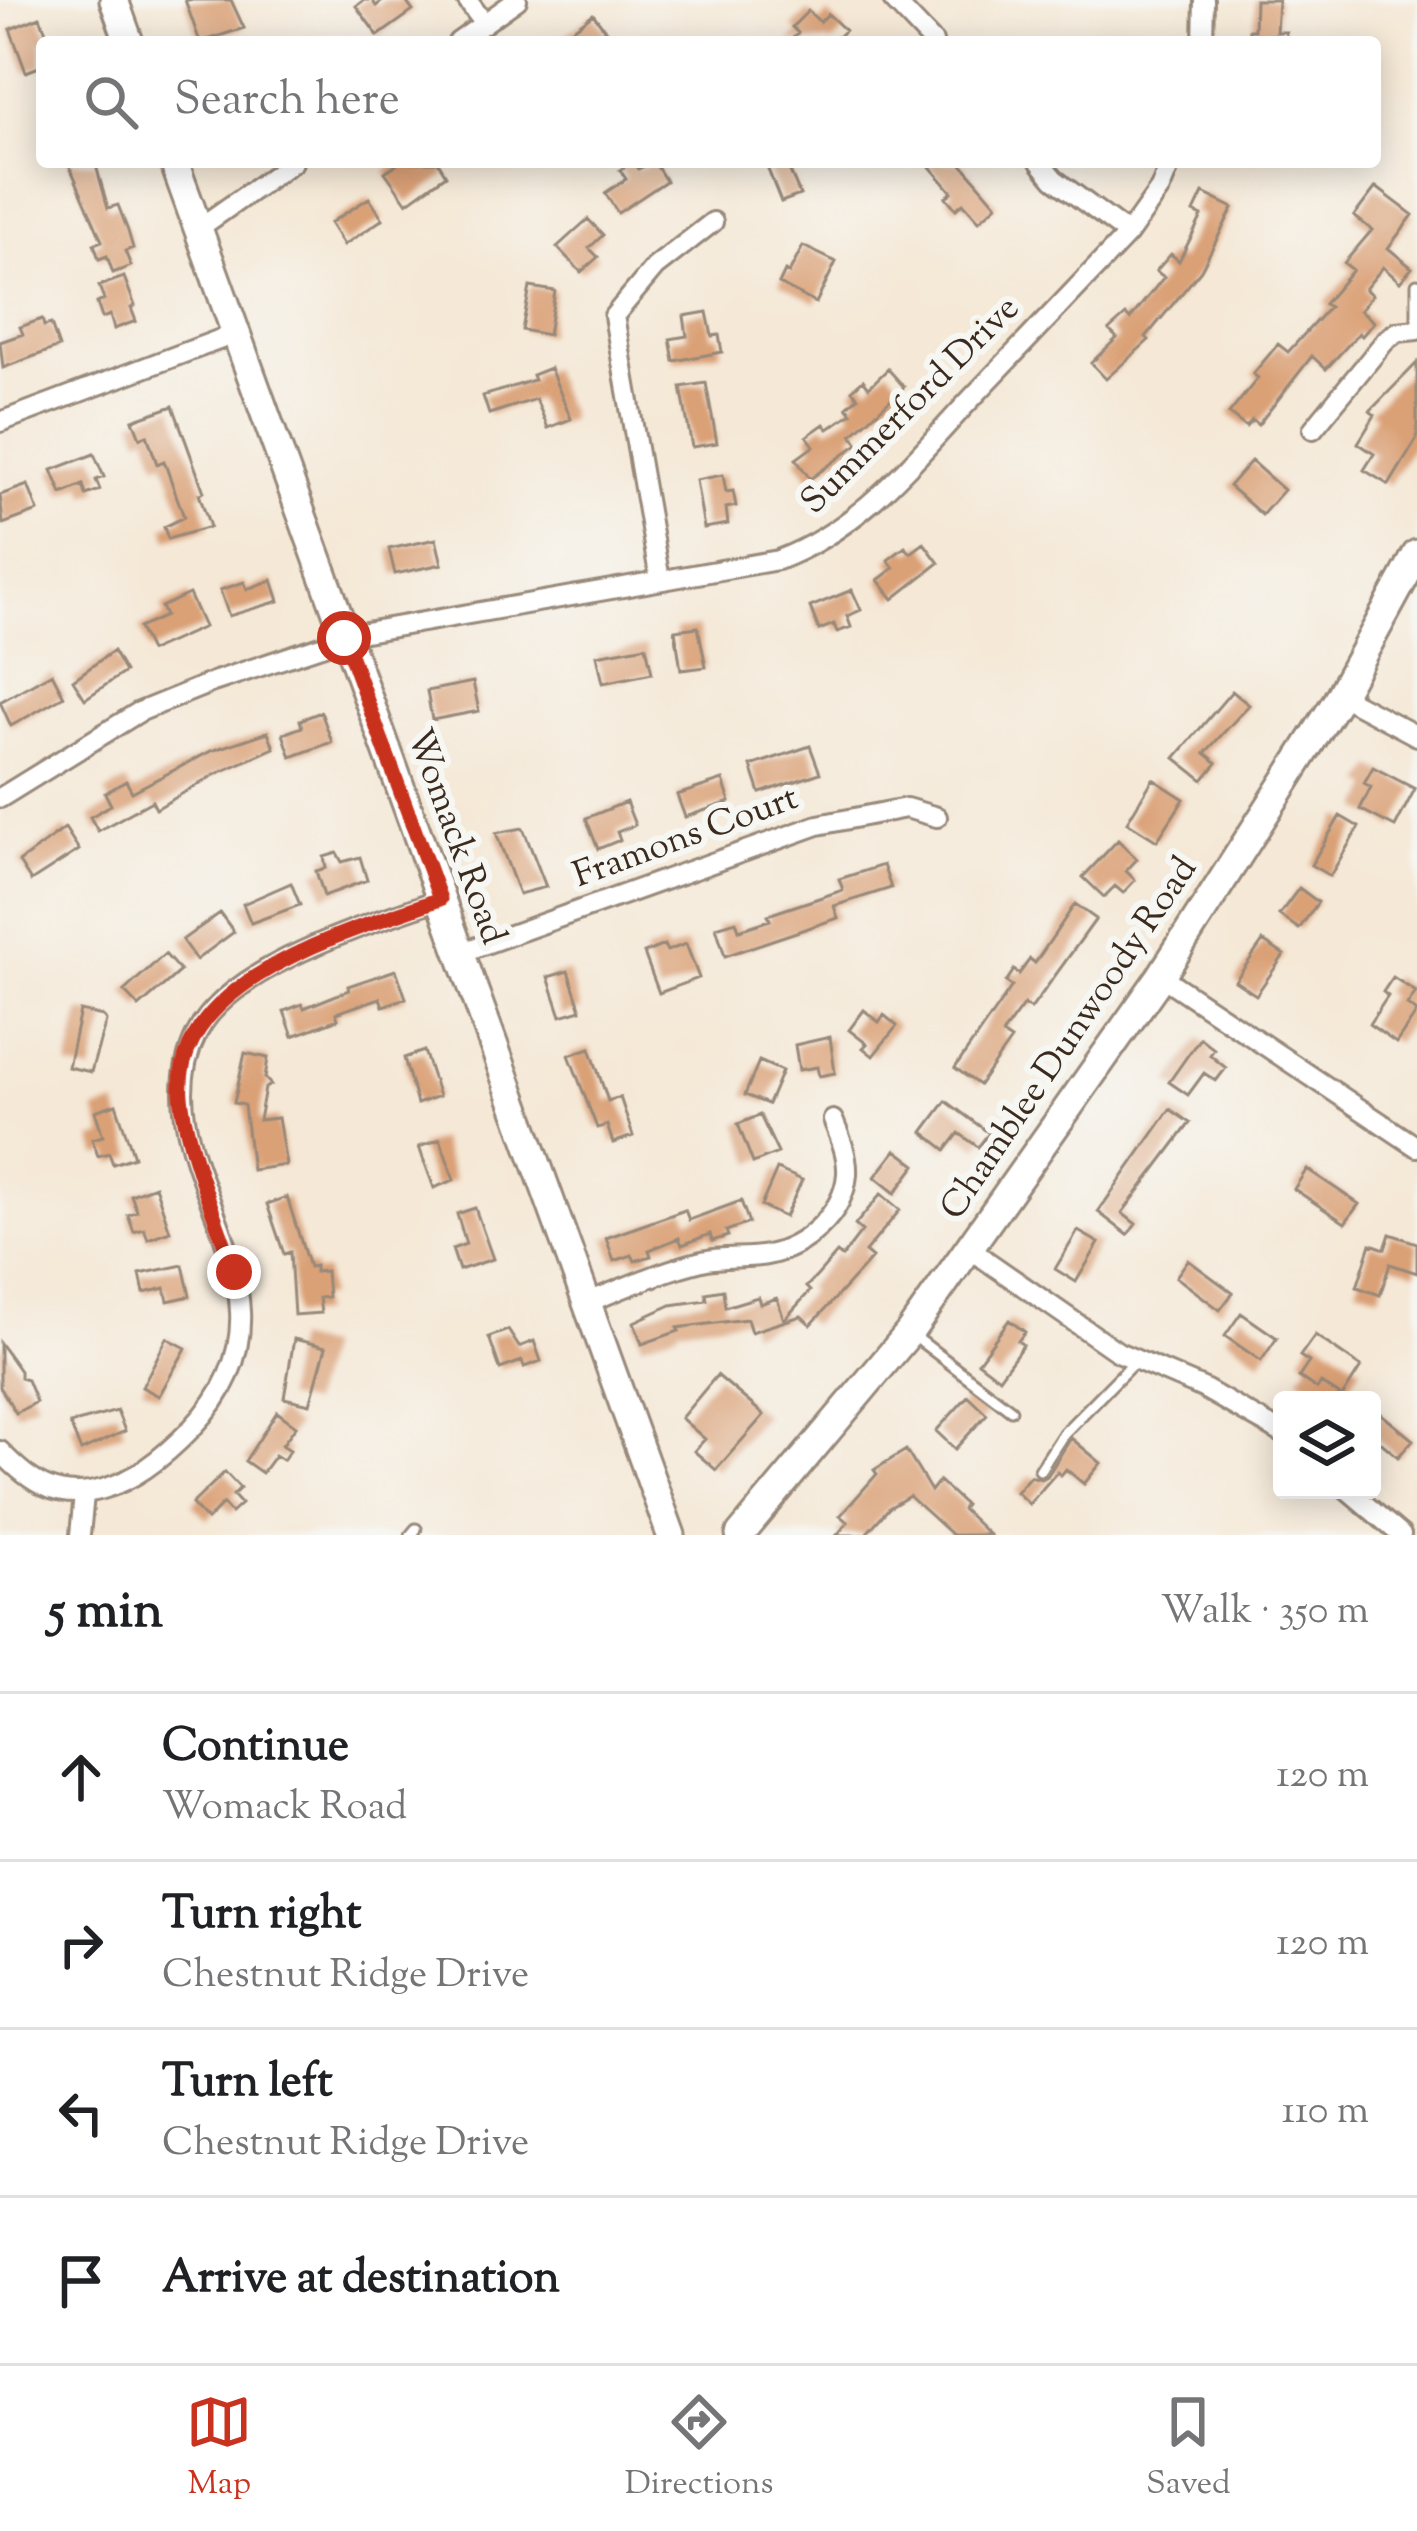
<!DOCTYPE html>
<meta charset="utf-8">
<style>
body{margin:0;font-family:"Sorts Mill Goudy",serif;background:#f2f2f2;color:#202124}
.controls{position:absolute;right:36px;bottom:36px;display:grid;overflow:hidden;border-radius:12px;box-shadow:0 6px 30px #0003}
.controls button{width:108px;height:108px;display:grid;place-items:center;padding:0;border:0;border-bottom:3px solid #e0e0e0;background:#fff;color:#202124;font:60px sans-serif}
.stop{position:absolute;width:36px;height:36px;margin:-27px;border:9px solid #c8321e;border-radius:50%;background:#fff}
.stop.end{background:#c8321e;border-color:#fff;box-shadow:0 3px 12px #0008}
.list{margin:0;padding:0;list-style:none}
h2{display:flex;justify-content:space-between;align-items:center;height:156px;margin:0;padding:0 48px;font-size:51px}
h2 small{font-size:39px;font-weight:400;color:#757577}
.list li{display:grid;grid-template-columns:78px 1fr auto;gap:36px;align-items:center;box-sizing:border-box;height:168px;padding:0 48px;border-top:3px solid #e0e0e0}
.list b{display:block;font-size:45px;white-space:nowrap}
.list p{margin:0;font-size:39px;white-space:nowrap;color:#757577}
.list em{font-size:39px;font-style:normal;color:#757577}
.icon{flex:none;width:66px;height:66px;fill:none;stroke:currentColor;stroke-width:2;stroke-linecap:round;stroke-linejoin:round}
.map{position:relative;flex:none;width:1417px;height:1535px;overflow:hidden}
.search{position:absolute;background:#fff;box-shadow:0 6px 30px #0003;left:36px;right:36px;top:36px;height:132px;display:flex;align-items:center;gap:30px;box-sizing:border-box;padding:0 42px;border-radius:12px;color:#757577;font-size:45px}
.sheet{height:828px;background:#fff}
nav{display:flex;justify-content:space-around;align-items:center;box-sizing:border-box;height:168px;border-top:3px solid #e0e0e0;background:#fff;font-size:33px;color:#757577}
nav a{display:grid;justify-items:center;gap:6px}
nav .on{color:#c8321e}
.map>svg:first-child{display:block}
.building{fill:#daa076}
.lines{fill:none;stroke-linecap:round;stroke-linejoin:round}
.lane-casing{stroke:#98897a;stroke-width:15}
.street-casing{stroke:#98897a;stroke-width:24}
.secondary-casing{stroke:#98897a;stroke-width:33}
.lane{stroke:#fff;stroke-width:9}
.street{stroke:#fff;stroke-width:18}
.secondary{stroke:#fff;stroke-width:27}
.route{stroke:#c8321e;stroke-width:15}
.labels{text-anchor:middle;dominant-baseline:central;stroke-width:12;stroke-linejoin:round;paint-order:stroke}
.street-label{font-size:36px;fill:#3b2a1e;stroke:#f6f6f2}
</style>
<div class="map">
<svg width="1417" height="1535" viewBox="0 0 1417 1535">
<rect width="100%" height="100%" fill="#f6f6f2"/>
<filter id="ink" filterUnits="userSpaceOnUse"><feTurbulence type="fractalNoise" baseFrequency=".00833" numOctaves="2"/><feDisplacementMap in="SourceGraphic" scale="24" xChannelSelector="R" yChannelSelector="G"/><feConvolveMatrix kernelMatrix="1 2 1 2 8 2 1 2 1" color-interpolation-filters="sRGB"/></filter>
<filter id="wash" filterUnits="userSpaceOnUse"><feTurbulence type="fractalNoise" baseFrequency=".004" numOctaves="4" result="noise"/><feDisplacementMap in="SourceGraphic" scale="48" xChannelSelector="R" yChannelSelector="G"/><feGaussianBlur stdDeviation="2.7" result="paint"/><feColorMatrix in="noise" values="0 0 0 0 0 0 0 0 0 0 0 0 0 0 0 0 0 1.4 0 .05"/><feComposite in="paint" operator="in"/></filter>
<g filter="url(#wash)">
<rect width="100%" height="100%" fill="#f5e8d6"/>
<g id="blocks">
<!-- building -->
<path class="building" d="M185,0H231L244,28L200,42Z
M364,0H372L376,6L384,0H405L413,11L378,36L356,6Z
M1255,0H1278L1276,32H1286L1285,42H1248L1249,30H1254Z
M808,11L820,22L828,14L845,30L833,42H789L798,33L792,27Z
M593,14L609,35L599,42H556Z
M40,17L50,42H42V66L26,72L10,29Z
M68,162H95L108,208L118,205L128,231L133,248L125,251L131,266L113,273L107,256L99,259L94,244L102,241Z
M400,162H438L446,175L407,203L385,172Z
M632,162L638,169L654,162L666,181L618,213L605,193L626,179L620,170Z
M765,162H786L800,195L781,202Z
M926,162H960L997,205L979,221L963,203L956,209L946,197L952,192Z
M1376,187L1413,215L1388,248L1412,268L1400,282L1383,267L1365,289L1372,295L1360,310L1374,322L1362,336L1359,333L1326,369L1312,356L1258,425L1252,420L1246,427L1229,414L1258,378L1253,374L1278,344L1288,352L1329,307L1324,304L1353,270L1344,263L1372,230L1354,216Z
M1203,193L1233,208L1201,270L1146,337L1149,340L1106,379L1091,363L1117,338L1109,330L1126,315L1130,319L1164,277L1156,271L1171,254L1179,261L1202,216L1194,212Z
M369,198L383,219L344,245L330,223Z
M588,219L603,235L589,248L598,257L581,272L557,247Z
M803,246L836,262L816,303L779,284L785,271L789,273Z
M124,277L135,306L131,308L136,321L114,329L110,315L102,318L97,303L104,300L99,286Z
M530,287L555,291L548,335L522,330Z
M707,312L712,336L719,335L722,352L674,361L670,339L687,336L684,316Z
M42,319L44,326L51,324L59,347L3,368L0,342L23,334L20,327Z
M1417,363V439L1389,485L1364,470L1374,454L1358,443L1375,415L1370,411Z
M550,368L571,419L548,428L536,399L489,414L483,396L534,380L532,375Z
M888,369L904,387L852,435L858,444L810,479L796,459L814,446L807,436L824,424L828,429L852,413L847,407L858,397L852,390L863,380L869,387Z
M706,383L717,443L692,447L681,387Z
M173,406L204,492L199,494L210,527L168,539L164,527L184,517L164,461L157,464L147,435L140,438L133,420Z
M94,454L104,477L96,480L100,490L86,495L83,485L62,494L52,470Z
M1251,461L1284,490L1262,515L1229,486Z
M723,475L726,492L733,491L736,506L726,508L728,524L704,528L696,480Z
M28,485L38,511L3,524L0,495Z
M436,539L442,564L395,574L389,549Z
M924,543L939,563L893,599L878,580L894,568L888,560L905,547L911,553Z
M272,580L279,601L229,616L220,590L244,582L247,589Z
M852,590L861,610L847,616L851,627L837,632L834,624L819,630L810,607Z
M189,594L204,627L150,651L139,628L165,616L161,607Z
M698,627L706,667L681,670L675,630Z
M646,646L652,673L603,683L597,655Z
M113,651L125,672L85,699L73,680Z
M52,673L64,696L11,726L0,702Z
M473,682L479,711L432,720L427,691Z
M1232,691L1249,705L1205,753L1217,763L1203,780L1175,758Z
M321,712L332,742L291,757L283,734L302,727L300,720Z
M268,732L274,748L216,774L156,809L152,801L98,831L90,817L111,805L105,793L126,781L132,792L211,751Z
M810,746L820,773L760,793L751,766Z
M1373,767L1415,789L1395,827L1360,809L1371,787L1364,783Z
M1153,779L1184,799L1157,841L1127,822Z
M723,780L730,802L685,817L677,795Z
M626,802L635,825L617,832L620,840L598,849L586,818Z
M1340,816L1359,827L1330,876L1311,865Z
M65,828L79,850L31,881L19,862Z
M523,828L546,887L519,894L496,833Z
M1118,840L1137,859L1126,871L1135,880L1123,893L1115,886L1104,897L1083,877Z
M337,853L342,862L360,857L367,880L324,896L316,871L326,868L324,857Z
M883,865L891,888L834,906L838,918L725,956L716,927L736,921L739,930L770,920L768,915L843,890L839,879Z
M291,883L300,905L251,923L243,904Z
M1299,888L1318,902L1299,929L1279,915Z
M1075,904L1096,919L1031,1009L1024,1004L1002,1034L1011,1040L979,1085L955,1068L1012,986L1006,982L1014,970L1019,974L1030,959L1035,963Z
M220,913L234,932L196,960L182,940Z
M1263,941L1284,955L1256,995L1235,981Z
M686,944L699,978L659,993L644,953L664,945L667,951Z
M165,954L180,971L139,1007L124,991Z
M396,970L406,998L383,1006L380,998L336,1013L338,1019L293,1036L284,1011L302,1004L304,1008L349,990L348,986Z
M568,971L581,1010L561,1016L548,977Z
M1393,977L1416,992L1407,1005L1417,1012L1396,1043L1369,1024L1388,996L1383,992Z
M864,1010L879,1022L884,1015L897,1026L873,1056L863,1048L867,1044L849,1030Z
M80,1011L103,1016L106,1021L91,1072L68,1067Z
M830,1037L835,1073L819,1076L817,1067L799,1070L795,1045Z
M1200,1038L1214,1049L1210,1055L1226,1068L1216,1081L1204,1073L1188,1095L1169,1082Z
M590,1048L608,1101L620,1097L633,1136L613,1143L607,1125L597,1128L569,1055Z
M424,1051L439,1096L417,1104L404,1058Z
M245,1053L268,1058L265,1078L271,1085L265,1088L259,1120L278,1118L286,1165L252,1170L244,1105L234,1103Z
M759,1061L782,1071L768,1104L745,1095Z
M946,1101L989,1133L978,1147L959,1133L946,1150L923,1132Z
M116,1104L134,1157L113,1164L109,1153L98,1156L92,1139L103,1136L95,1111Z
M1170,1109L1190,1123L1122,1213L1136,1224L1128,1235L1098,1212Z
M760,1115L778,1153L753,1163L738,1124Z
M440,1139L454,1180L434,1188L419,1147Z
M896,1150L916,1165L895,1193L875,1177Z
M777,1169L802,1180L785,1217L761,1206Z
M1307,1169L1359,1204L1345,1223L1294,1189Z
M155,1186L170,1231L148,1239L144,1229L134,1232L128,1215L137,1211L131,1195Z
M881,1194L900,1210L865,1252L872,1258L811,1325L801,1316L751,1332L747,1319L677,1328L679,1331L642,1344L634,1322L671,1305L707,1300L706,1293L723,1290L725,1307L758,1297L760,1304L777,1298L784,1320L810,1291L806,1287L817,1276L837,1253L842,1257L862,1231L855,1225Z
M287,1197L309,1267L315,1266V1272L326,1271L328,1297L319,1298L321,1313L294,1315L290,1252L284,1254L267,1204Z
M741,1201L749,1223L726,1231L728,1236L712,1241L710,1234L682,1245L679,1238L649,1250L651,1256L635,1261L632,1255L614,1261L606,1238L685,1210L689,1220Z
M475,1208L493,1259L459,1270L452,1249L466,1244L457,1214Z
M1078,1231L1099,1243L1076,1282L1055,1269Z
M1390,1234L1417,1243V1273L1390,1264L1380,1295L1357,1287L1371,1244L1385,1249Z
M1188,1260L1233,1293L1220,1310L1176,1277Z
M183,1265L190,1296L168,1301L165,1288L144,1293L140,1274Z
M1241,1313L1277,1338L1261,1361L1225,1336Z
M1009,1320L1025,1332L1018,1341L1023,1345L999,1378L978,1362Z
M508,1330L519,1347L534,1341L541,1361L524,1367L522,1361L500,1369L489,1337Z
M1315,1335L1361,1367L1342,1397L1321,1383L1317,1389L1299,1377L1309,1362L1300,1356Z
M167,1338L186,1348L159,1396L142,1387Z
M294,1339L326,1347L310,1404L284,1398Z
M0,1343L20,1371V1378L27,1380L36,1402L16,1413L0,1387Z
M717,1375L764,1415L716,1470L694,1451L705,1439L681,1418Z
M968,1396L987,1414L955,1449L936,1431Z
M117,1411L125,1431L81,1451L70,1424Z
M277,1412L296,1426L282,1445L290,1450L283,1460L275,1455L262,1473L245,1461Z
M1380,1413L1413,1440L1398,1457L1372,1435V1421Z
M1071,1438L1101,1463L1084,1484L1066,1469L1061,1475L1057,1472L1029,1504L1016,1492L1030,1476L1041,1479L1047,1476Z
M906,1450L931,1491L939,1481L965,1505L962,1509L989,1535H952L909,1496L889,1508L865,1535H837L848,1522L840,1516L877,1474L874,1470Z
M225,1472L240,1488L233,1495L241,1504L231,1513L223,1504L207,1520L192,1504Z"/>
</g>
</g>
<g filter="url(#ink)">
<use href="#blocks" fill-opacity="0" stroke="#98897a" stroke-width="3"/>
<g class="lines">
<defs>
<path id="lane" d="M1417,329V284
M914,1336L1011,1410
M1040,1470L1064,1433L1137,1359
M411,1535L416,1529"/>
<path id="street" d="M467,0L484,23
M893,0L933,42
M458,42L517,0
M1203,42L1204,0
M1040,162L1054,179L1128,234
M199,228L293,162
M0,422L237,333
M1313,429L1386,340L1397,332L1417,330
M660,580L614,316L655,267L713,222
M1340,695L1417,736
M0,798L139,712L213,682L360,633L778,560C860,529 910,464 968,402C1021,346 1074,290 1128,234L1160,189L1171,162
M460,953L818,825L906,808L937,817
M1161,976L1417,1147
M971,1250L1118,1352L1203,1388L1282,1433
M588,1302C624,1288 664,1270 702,1261C723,1256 746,1259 767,1255C804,1248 844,1214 847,1174C848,1155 840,1137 833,1120
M0,1451C30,1483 58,1502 103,1489C137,1480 168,1453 192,1428C326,1289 131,1163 197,1033C232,964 371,924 440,899
M1348,1490L1401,1535
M80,1535L84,1495"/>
<path id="secondary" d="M114,0L129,42
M174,162L671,1535
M740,1535L909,1333L1161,976L1337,701L1417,554"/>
</defs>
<!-- lane casing -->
<use href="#lane" class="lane-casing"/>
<!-- street casing -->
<use href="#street" class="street-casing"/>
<!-- secondary casing -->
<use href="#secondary" class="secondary-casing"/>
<!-- lane -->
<use href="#lane" class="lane"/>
<!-- street -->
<use href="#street" class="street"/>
<!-- secondary -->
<use href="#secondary" class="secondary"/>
</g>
</g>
<g class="lines" filter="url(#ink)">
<!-- route -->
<path class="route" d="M234,1272C217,1220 186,1148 181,1096C172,978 355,930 440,899L344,638"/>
</g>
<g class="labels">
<!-- street labels -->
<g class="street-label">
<text transform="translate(911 406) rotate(-45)">Summerford Drive</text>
<text transform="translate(455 837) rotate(70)">Womack Road</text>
<text transform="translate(686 838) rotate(-20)">Framons Court</text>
<text transform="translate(1070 1039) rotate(-56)">Chamblee Dunwoody Road</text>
</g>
</g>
</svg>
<div class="controls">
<button><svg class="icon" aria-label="layers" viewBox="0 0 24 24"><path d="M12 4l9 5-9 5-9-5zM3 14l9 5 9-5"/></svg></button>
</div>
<div class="stop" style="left:344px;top:638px"></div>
<div class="stop end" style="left:234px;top:1272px"></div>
<div class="search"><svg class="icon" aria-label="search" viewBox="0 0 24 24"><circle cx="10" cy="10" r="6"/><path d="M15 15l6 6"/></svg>Search here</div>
</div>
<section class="sheet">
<h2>5 min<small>Walk · 350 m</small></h2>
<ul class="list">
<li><svg class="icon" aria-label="ahead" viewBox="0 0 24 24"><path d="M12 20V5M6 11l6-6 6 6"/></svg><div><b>Continue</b><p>Womack Road</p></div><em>120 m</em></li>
<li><svg class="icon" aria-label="right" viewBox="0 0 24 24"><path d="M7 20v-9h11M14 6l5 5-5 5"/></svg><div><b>Turn right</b><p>Chestnut Ridge Drive</p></div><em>120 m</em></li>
<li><svg class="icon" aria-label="left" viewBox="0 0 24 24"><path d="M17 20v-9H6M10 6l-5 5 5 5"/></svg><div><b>Turn left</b><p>Chestnut Ridge Drive</p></div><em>110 m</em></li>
<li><svg class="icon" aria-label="arrive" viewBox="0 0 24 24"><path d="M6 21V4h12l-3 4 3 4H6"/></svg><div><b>Arrive at destination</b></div></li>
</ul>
</section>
<nav>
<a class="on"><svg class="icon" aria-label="map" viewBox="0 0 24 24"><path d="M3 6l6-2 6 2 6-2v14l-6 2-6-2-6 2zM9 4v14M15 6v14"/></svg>Map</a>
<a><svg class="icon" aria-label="directions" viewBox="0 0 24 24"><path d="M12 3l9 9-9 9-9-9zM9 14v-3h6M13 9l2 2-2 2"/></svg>Directions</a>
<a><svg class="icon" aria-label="saved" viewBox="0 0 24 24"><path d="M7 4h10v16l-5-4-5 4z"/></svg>Saved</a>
</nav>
